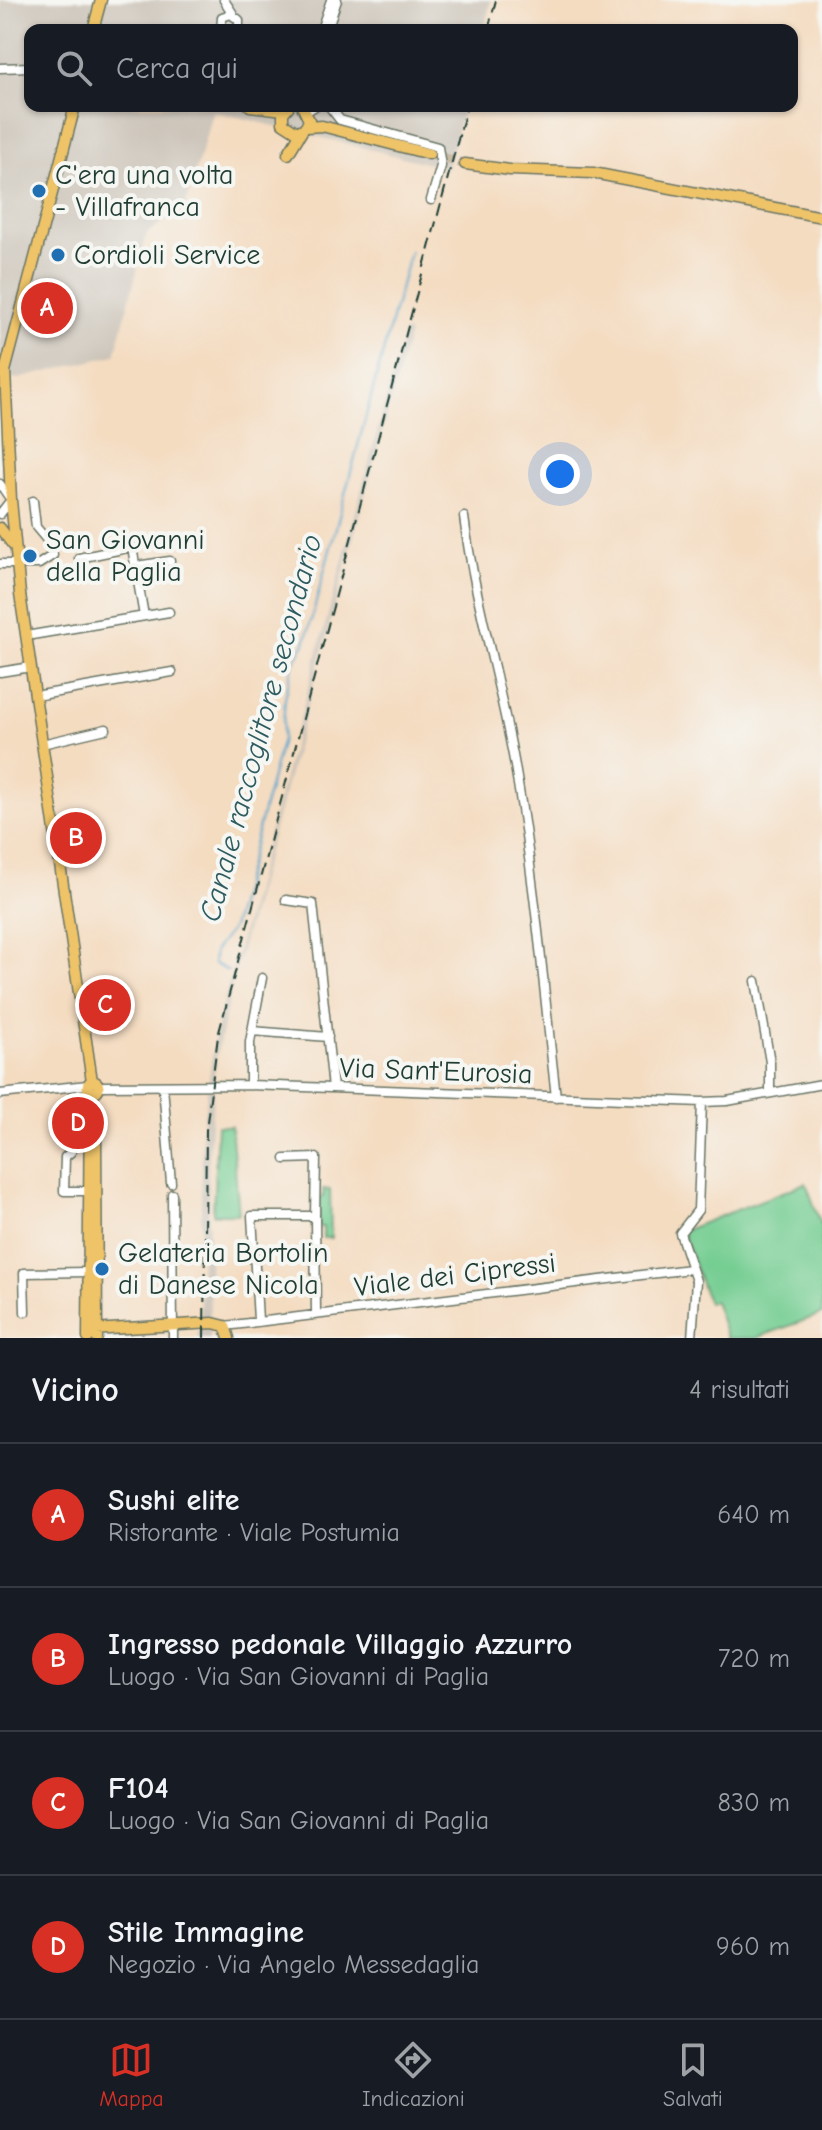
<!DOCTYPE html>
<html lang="it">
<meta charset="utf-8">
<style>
body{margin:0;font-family:"Comic Neue",sans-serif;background:#242831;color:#f1f3f6}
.you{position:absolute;left:560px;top:474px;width:28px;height:28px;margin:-20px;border:6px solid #fff;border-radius:50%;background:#1a73e8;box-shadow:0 0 0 12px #1a73e833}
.badge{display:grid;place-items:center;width:52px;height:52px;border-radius:50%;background:#d93025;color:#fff;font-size:26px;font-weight:700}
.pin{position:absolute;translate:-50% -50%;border:4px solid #fff;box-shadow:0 2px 8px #0006}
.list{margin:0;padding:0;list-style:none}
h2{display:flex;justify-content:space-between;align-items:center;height:104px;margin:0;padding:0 32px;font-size:34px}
h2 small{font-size:26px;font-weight:400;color:#9ea1a6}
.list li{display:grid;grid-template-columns:52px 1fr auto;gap:24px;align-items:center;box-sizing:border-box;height:144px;padding:0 32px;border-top:2px solid #363941}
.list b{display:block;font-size:30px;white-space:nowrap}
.list p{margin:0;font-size:26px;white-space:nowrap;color:#9ea1a6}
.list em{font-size:26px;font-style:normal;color:#9ea1a6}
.icon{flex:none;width:44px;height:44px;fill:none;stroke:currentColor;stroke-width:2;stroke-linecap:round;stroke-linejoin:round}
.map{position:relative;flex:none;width:822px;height:1338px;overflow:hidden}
.search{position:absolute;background:#171b24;box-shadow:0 2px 6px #0004;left:24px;right:24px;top:24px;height:88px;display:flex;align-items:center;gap:20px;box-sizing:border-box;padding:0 28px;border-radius:16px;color:#9ea1a6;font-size:30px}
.sheet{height:680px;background:#171b24}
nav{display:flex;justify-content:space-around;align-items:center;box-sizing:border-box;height:112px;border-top:2px solid #363941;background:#171b24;font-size:22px;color:#9ea1a6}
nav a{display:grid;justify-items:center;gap:4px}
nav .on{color:#d93025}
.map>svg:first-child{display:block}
.industrial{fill:#cbc3b8}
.green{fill:#75cd92;stroke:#4a8563;stroke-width:2}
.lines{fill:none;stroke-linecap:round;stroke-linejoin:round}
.stream{stroke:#50a3cb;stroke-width:2}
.major-tunnel{stroke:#c9bca5;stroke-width:10;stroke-dasharray:10 5;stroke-linecap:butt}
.minor-casing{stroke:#6a7565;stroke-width:11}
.major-casing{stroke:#6a7565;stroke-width:13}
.minor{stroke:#fff;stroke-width:8}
.major{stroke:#efc469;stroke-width:10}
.rail{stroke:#1f3d34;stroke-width:2;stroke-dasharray:12 6;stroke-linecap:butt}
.poi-dot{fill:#1f6fb2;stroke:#f6f6f2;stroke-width:3}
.labels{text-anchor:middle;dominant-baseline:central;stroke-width:8;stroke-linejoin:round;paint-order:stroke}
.poi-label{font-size:28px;fill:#1f3d34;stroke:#f6f6f2;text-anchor:start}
.street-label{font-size:28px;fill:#1f3d34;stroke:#f6f6f2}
.water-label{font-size:30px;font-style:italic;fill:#2e5c61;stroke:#f6f6f2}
</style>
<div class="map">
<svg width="822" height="1338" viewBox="0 0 822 1338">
<rect width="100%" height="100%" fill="#f6f6f2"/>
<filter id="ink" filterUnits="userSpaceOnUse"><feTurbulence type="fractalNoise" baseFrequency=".0125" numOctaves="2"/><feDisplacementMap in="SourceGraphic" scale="16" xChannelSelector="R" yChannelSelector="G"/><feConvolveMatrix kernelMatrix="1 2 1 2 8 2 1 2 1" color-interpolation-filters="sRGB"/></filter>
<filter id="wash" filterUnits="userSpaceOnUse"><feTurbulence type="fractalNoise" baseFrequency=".006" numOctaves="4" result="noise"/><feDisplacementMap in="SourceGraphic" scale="32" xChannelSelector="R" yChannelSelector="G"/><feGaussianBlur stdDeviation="1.8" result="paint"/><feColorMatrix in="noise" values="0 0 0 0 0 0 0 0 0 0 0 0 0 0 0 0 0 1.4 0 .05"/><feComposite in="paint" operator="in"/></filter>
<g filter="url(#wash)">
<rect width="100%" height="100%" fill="#f4dcc1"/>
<!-- industrial -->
<path class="industrial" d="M0,0H491L484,30H30V106H464L447,168L213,111L185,208L147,233L115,355L18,379L0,376Z
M404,332L409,333L232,983L216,1058L208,1166L210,1338H197L200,1326L202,1129L215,1035Z"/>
<!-- green -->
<path class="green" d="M217,1126H231L239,1214H213Z
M806,1183L822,1227V1314L756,1338H727L714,1301L708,1303L682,1231Z
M323,1189L330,1190L331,1238H323V1227H319V1198L324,1197Z"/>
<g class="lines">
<!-- stream -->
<path class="stream" d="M228,971L213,963L215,950L232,928L282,739L285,698L293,664L305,643L410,252"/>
</g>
</g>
<g filter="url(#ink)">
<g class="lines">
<!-- major-tunnel -->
<path class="major-tunnel" d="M429,154L465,164"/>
<defs>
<path id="minor" d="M224,0L233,14
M221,30L222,17L231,14L239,20V30
M321,30L331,0
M327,30L337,0
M0,68L30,67
M329,106L340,120L438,147L441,166L431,200
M307,111L315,106
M0,484L11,500L0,514
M464,517C475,605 503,690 517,778C535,884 544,991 556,1097
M79,558L132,547L144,616
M0,564H39L53,555L51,545L36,527L33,501
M136,566L170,561
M26,636L169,612
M0,672L31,667
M35,696L172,672
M42,744L106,729
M286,900L313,904L333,1088
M756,981L770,1062V1093
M252,1031L328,1037
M250,1085V1042L262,978
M99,1086L250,1085L702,1102L727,1101L822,1084
M163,1086L171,1183
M0,1094L88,1085
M71,1152L65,1157L64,1191H89
M285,1159L316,1158L315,1216
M172,1194L173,1338
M25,1312L24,1273L88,1272
M258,1320L252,1216H315L316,1313
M225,1326L690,1269
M692,1338L696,1281L680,1233L698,1210L702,1102"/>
<path id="major" d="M93,30L101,0
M250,106L284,110
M289,106L283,113V123L297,132L306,127L309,120L302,106
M306,127L322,126L429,154
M288,154L302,131
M465,164L510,170L593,173L822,217
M5,370L11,500L20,594L92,1081
M4,375L75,106
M0,528L13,545
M87.5 1087a5.5 5.5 0 1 1 11 0a5.5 5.5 0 1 1-11 0Z
M96,1128L97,1338
M92,1330L213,1323L225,1326L229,1338
M88,1338L90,1091"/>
</defs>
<!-- minor casing -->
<use href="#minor" class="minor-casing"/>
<!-- major casing -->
<use href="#major" class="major-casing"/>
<!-- minor -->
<use href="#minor" class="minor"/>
<!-- major -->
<use href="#major" class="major"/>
<!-- rail -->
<path class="rail" d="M488,30L496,0
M204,1338L206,1130L218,1036L467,106"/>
</g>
</g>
<!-- markers -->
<g class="poi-dot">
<circle cx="39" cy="191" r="8"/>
<circle cx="58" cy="255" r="8"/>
<circle cx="30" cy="556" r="8"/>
<circle cx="102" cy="1269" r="8"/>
</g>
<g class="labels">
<!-- poi labels -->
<g class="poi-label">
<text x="55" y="175">C'era una volta<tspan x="55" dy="32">- Villafranca</tspan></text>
<text x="74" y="255">Cordioli Service</text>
<text x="46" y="540">San Giovanni<tspan x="46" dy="32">della Paglia</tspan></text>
<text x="118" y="1253">Gelateria Bortolin<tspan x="118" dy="32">di Danese Nicola</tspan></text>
</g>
<!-- street labels -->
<g class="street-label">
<text transform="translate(436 1071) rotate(2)">Via Sant'Eurosia</text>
<text transform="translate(455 1275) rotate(-7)">Viale dei Cipressi</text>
</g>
<!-- water labels -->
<g class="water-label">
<text transform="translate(261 728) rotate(-75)">Canale raccoglitore secondario</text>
</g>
</g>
</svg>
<div class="you"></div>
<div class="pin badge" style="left:47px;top:308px">A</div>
<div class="pin badge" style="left:76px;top:838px">B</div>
<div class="pin badge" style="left:105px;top:1005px">C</div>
<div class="pin badge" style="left:78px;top:1123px">D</div>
<div class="search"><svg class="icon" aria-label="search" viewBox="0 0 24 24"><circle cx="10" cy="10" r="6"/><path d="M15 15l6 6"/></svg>Cerca qui</div>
</div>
<section class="sheet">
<h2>Vicino<small>4 risultati</small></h2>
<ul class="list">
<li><span class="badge">A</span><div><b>Sushi elite</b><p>Ristorante · Viale Postumia</p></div><em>640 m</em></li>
<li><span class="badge">B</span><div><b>Ingresso pedonale Villaggio Azzurro</b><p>Luogo · Via San Giovanni di Paglia</p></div><em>720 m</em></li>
<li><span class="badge">C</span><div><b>F104</b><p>Luogo · Via San Giovanni di Paglia</p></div><em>830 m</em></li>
<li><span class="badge">D</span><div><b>Stile Immagine</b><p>Negozio · Via Angelo Messedaglia</p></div><em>960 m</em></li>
</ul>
</section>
<nav>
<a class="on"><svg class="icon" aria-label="map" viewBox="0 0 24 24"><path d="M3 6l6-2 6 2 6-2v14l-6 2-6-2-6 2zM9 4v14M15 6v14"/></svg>Mappa</a>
<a><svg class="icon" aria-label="directions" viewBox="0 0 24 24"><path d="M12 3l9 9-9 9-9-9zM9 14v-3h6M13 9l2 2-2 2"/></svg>Indicazioni</a>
<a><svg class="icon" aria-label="saved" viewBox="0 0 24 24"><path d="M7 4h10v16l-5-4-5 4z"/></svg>Salvati</a>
</nav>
